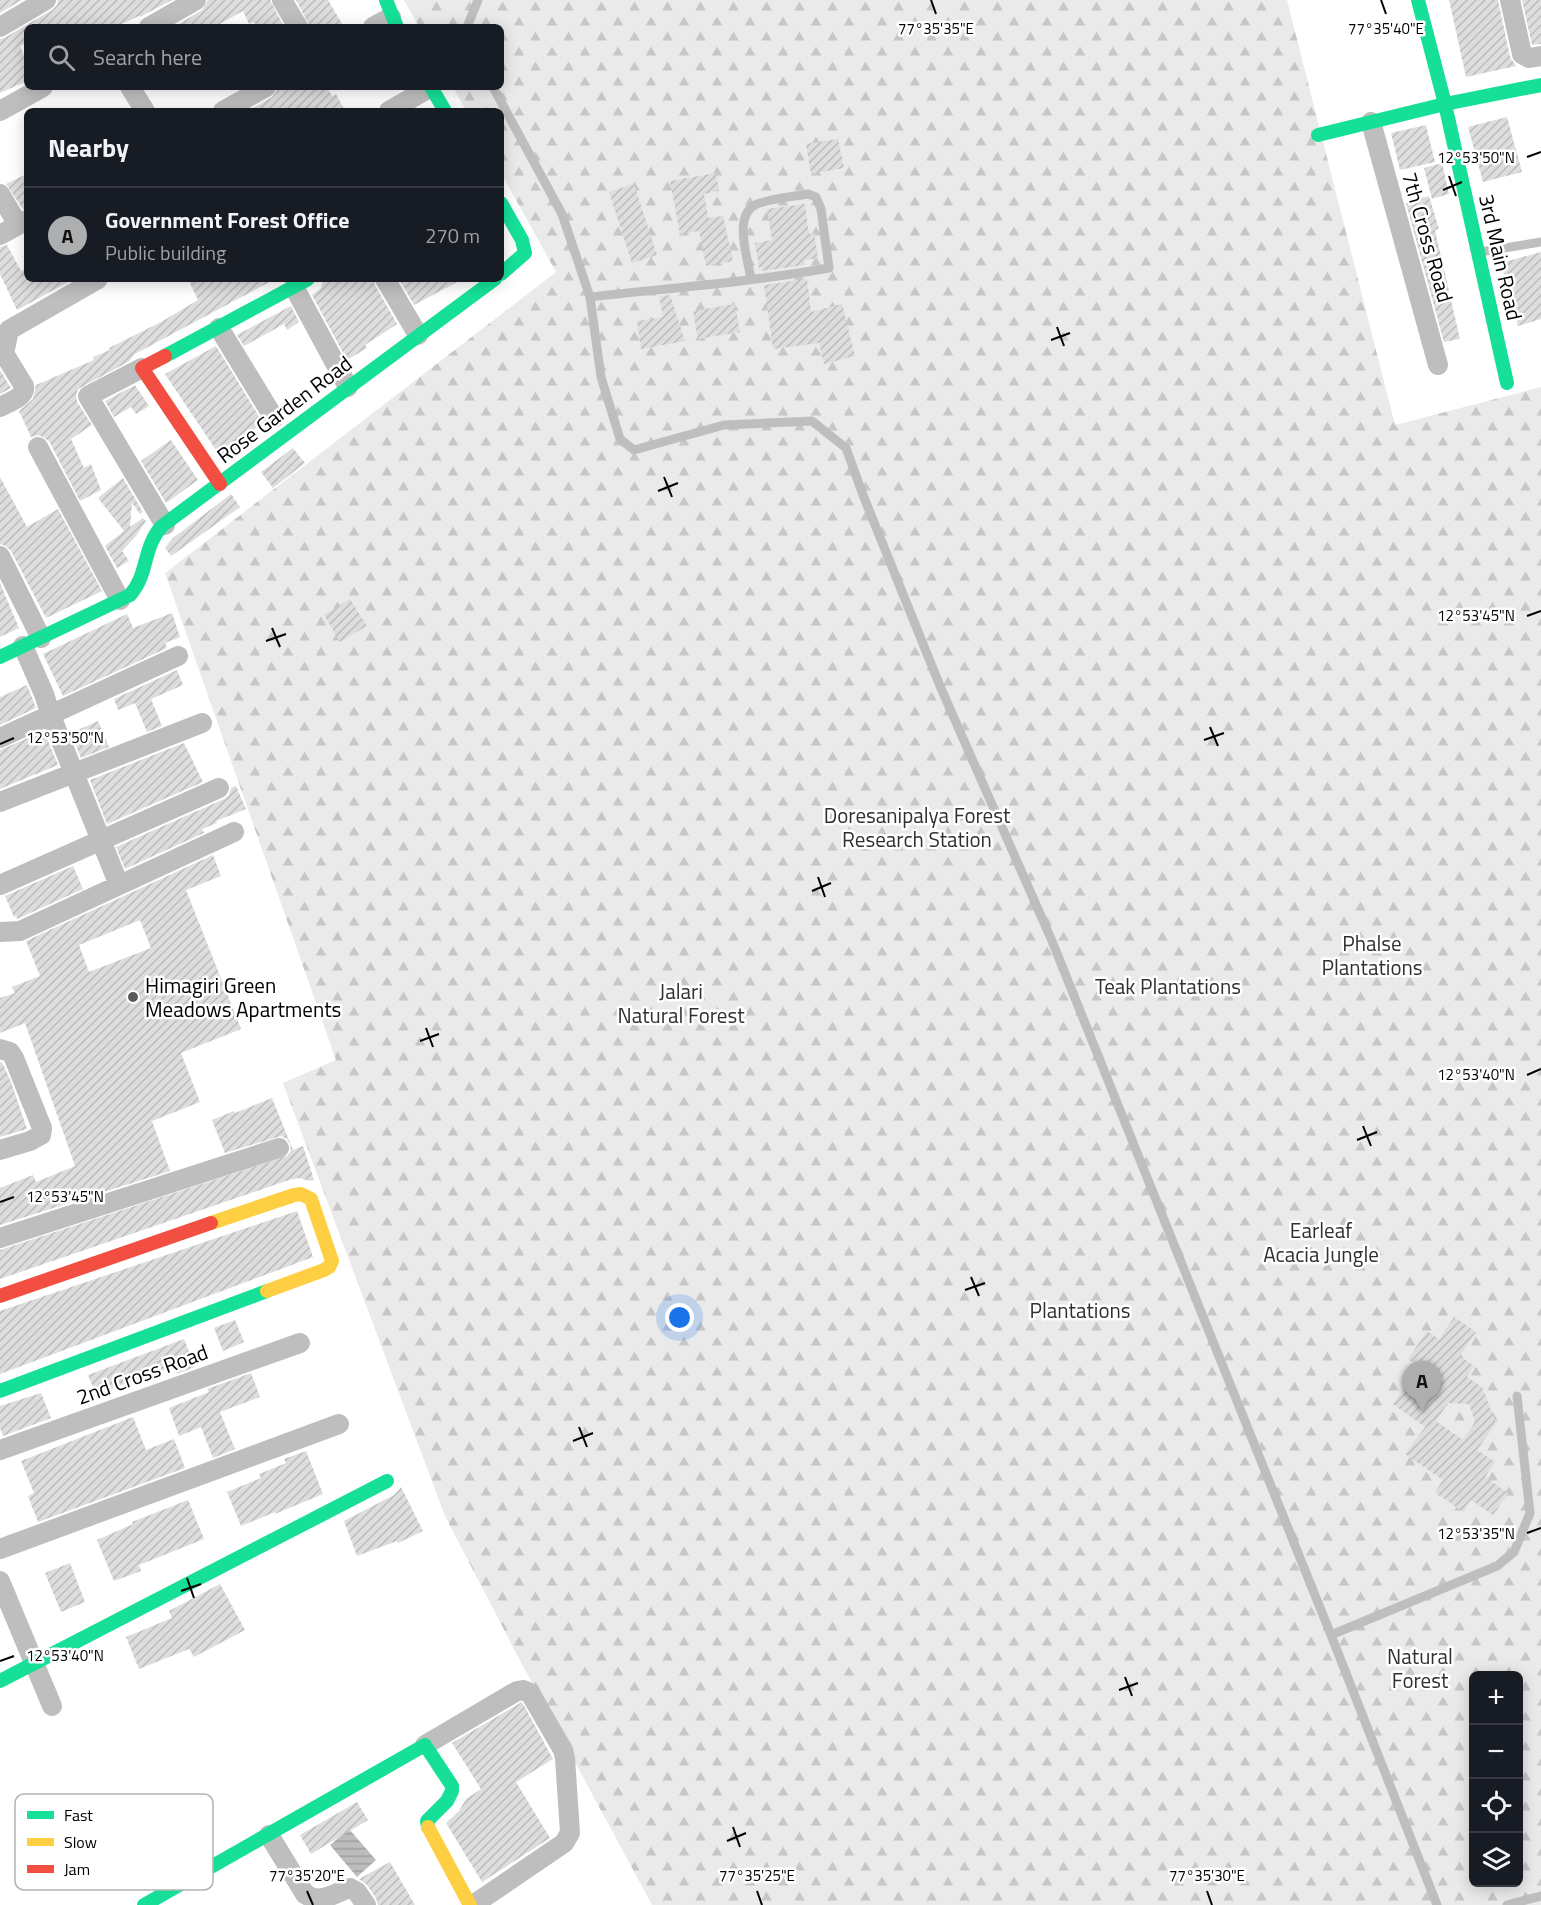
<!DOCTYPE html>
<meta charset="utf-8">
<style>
body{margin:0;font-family:"Titillium Web",sans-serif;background:#242831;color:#f1f3f6}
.controls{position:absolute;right:18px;bottom:18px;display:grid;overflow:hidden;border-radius:9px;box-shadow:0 3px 15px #0003}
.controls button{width:54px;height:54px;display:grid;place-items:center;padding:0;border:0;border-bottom:2px solid #363941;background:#171b24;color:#f1f3f6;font:30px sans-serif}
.you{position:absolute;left:680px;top:1318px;width:21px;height:21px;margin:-15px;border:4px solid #fff;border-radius:50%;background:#1a73e8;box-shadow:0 0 0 9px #1a73e833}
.badge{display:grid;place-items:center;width:39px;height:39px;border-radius:50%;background:#adaeaf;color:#111;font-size:20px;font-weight:700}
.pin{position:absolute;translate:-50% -50px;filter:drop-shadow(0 2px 3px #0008)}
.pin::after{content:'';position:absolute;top:32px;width:21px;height:18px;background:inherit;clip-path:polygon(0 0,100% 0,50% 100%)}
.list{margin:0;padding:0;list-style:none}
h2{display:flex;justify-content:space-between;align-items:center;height:78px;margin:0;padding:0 24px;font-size:26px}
h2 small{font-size:20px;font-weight:400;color:#9ea1a6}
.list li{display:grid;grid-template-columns:39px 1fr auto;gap:18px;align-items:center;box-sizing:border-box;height:96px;padding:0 24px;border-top:2px solid #363941}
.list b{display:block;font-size:22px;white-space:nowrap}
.list p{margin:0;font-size:20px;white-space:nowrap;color:#9ea1a6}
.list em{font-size:20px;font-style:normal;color:#9ea1a6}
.icon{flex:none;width:33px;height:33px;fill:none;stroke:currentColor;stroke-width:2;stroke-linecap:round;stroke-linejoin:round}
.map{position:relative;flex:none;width:1541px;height:1905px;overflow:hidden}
.search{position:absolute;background:#171b24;box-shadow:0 3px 15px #0003;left:24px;top:24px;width:480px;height:66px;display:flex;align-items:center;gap:15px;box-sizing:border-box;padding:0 21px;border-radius:9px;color:#9ea1a6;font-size:22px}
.panel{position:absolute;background:#171b24;box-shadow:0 3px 15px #0003;left:24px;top:108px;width:480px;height:174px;border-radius:9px}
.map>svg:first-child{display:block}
.forest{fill:url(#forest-firs);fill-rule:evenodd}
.water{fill:url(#water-rules)}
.building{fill:url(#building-hatch);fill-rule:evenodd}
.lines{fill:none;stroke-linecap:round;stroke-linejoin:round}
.lane{stroke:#bebebe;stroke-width:9}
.street{stroke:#bebebe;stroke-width:20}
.fast{stroke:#16e098;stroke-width:14}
.slow{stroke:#ffcf43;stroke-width:14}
.jam{stroke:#f24e42;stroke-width:14}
.ticks{fill:none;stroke:#000;stroke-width:2}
.poi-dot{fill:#595959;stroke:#fff;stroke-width:2}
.labels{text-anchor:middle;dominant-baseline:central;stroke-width:5;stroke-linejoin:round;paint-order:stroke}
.street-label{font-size:21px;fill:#000;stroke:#fff}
.park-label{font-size:21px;fill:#303030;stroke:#fff}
.poi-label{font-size:21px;fill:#000;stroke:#fff;text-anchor:start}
.key{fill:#fff;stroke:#b2b2b2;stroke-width:1.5}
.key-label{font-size:16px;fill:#000}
.ticks-label{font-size:15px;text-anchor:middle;fill:#000;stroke:#fff;stroke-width:5;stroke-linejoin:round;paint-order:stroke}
</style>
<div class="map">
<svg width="1541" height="1905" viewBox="0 0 1541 1905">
<defs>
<pattern id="forest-firs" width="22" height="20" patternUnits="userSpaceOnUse" patternTransform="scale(1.5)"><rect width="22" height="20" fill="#eaeaea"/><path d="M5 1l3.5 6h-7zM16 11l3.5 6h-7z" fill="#c7c7c7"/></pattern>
<pattern id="water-rules" width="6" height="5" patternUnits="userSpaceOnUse" patternTransform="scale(1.5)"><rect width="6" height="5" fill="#bcbcbc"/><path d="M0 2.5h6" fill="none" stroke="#a0a0a0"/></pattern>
<pattern id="building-hatch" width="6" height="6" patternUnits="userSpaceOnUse" patternTransform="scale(1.5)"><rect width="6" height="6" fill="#ddd"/><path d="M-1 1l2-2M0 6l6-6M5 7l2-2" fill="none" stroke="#bcbcbc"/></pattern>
</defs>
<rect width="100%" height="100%" fill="#fff"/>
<!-- forest -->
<path class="forest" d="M404,0H1287L1395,425L1541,387V1905H652L515,1651L445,1516L283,1083L336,1060L165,573L556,272L501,173V111H466L453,87H501V27H419ZM1474,1676H1518V1882H1474Z"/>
<!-- water -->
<path class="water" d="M349,1829L376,1860L357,1877L330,1845Z"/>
<!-- building -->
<path class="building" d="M0,0H22L0,13Z
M58,0H172L140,17L139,16L115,27H27V43L20,46L27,62V81L0,93V39L6,37L52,10L57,5Z
M208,0H270L284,27H257L254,22L249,24L243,11L214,27H178L177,25L202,10Z
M296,0H328L344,27H310Z
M1449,0H1498L1510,57L1516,66L1466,77Z
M1522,0H1541V44L1532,45Z
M285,87H327L332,96L336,94L345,111H248L272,97L277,90Z
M1507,117L1522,172L1483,182L1468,127Z
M1426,125L1435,162L1400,170L1391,133Z
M838,139L844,168L811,174L806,144Z
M1442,163L1449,194L1432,199L1424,168Z
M716,173L719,191L704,194L708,218L723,216L733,261L706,266L699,231L680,234L670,181Z
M27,174V208L23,209L6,184Z
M634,184L657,255L632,263L609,192Z
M1429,196L1439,229L1435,230L1460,339L1444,342L1406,203Z
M805,204L809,234L814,233L818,258L804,260L805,265L762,271V267L759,268L755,243L772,240L767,209Z
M7,245L21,271L27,268V279H74L17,310L0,274V247Z
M1541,252V319L1518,326L1501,263Z
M188,279H275L135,354L128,362L78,389L76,395L77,402L92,425L71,439L84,468L91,464L101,490L80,501L49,441L39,435L31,437L19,411L33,399L36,385L94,360L93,357L110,350L109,348L161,322L198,300Z
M324,279H373L375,285L397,324L365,345L367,348L347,360L312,295L321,288Z
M399,279H463L414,305Z
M807,279L811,312L842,304L855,356L824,364L819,343L773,349L764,285Z
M670,295L685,341L641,349L637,321L663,317L659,296Z
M735,304L740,332L698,339L693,311Z
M291,306L299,322L287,330L284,324L244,346L237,335Z
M216,346L263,423L254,429L257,436L222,459L165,374Z
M0,370L11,388L0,394Z
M135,385L149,406L136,414L131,407L114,417L105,401Z
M171,440L198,480L166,503L141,461Z
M293,448L305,463L273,488L261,472Z
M0,477L27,527L58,509L102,591L46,618L11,551L6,546L0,544Z
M123,478L143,512L140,514L132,503L130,527L143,518L146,521L136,536L122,551L129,561L117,568L105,546L124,531L98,498Z
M231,494L240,507L171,556L165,548L173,538Z
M0,583L19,628L0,637Z
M350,599L367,626L340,642L324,615Z
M172,613L180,637L165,643L167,648L63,696L43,654L127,614L133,628Z
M177,670L183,685L151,699L162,726L147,732L135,703L118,710L114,699Z
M27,685L36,708L0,725V697Z
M98,721L109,747L81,758L71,733Z
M44,731L58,765L0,789V750Z
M184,743L203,782L107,824L90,780Z
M236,786L246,809L216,821L217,823L202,829L204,833L125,869L116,847L224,799L229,795L231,788Z
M213,855L221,876L186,890L241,1029L181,1053L200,1102L152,1121L170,1171L0,1225V1188L33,1175L36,1182L75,1166L25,1023L0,1033V998L15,993L12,987L40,976L26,941ZM140,920L151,948L89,972L79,945Z
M73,866L83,889L17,919L16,916L14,917L5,896Z
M0,1062L3,1064L11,1082L27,1129L0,1137Z
M272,1098L293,1150L303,1146L314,1180L310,1181L299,1178L289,1180L0,1279V1250L287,1156L291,1151L290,1144L287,1139L281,1136L225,1153L212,1120L234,1111L235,1113Z
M297,1211L313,1257L0,1374V1311Z
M1454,1317L1476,1332L1460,1356L1474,1366L1467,1377L1482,1387L1496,1423L1477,1450L1495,1462L1485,1477L1508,1493L1493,1515L1471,1500L1463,1512L1435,1492L1443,1480L1405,1454L1425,1427L1393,1404L1419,1367L1408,1359L1427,1331L1439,1339ZM1448,1403L1469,1404L1475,1422L1463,1440L1436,1421Z
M235,1320L244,1342L223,1351L214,1328Z
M184,1339L195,1367L177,1374L173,1366L125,1388L124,1384L96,1395L88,1375Z
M251,1373L260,1397L220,1412L235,1449L213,1458L201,1427L179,1436L169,1408L209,1392L207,1389Z
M41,1393L51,1418L3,1436L0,1428V1406Z
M133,1417L146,1450L174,1439L185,1468L38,1522L28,1496L34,1493L21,1461Z
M306,1451L323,1494L275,1514V1512L241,1526L227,1492L261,1478L259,1474L286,1463L284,1459Z
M401,1487L423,1531L398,1543L397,1541L357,1556L344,1521L394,1495Z
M188,1500L204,1539L139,1565L141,1571L114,1581L97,1540L133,1524L132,1522Z
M70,1563L85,1602L61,1612L45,1573Z
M220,1584L245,1630L194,1657L189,1649L139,1669L126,1637L172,1618L169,1611Z
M522,1702L553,1759L516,1782L550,1838L482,1882L446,1823L459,1811L466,1799L481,1789L452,1743Z
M357,1802L368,1820L311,1854L300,1835Z
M390,1862L415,1905H378L376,1898L367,1885L359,1879Z"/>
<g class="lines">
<!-- lane -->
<path class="lane" d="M467,27L478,0
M493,87L562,214L590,297L601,377L620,439L634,450L724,425L812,421L846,448L863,495L940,686L1052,941L1331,1635L1437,1905
M1480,252L1541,242
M590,297C670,288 750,282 829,268L821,209L816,197L808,194C792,197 773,198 757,204C732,214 748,259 751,279
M1331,1635L1497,1566L1514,1552L1530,1513L1517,1396
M1507,1905L1541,1896"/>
<!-- street -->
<path class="street" d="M282,0L298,27
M1510,0L1522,54L1529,58L1541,56
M0,27L46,0
M149,27L196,0
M373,27L391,17
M130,87L145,111
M0,111L43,87
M223,111L266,87
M389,111L431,87
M1371,122L1438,365
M0,194L18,225
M0,235L27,220
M385,279L418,335
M294,287L348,387
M219,328L274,418
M0,347L24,386C26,397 9,402 0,407
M4,354L9,330L98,279
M142,368L88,396L165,525
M38,447L120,600
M0,556L41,638
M23,646L44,694L51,716L119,885
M0,738L178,656
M0,802L202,723
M0,885L219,788
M0,932L20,931L234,832
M0,1049L10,1052L14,1058L42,1128L41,1135L30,1141L0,1150
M0,1238L279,1148
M0,1450L300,1343
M0,1549L339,1424
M0,1581L52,1706
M425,1745L517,1691L523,1690L530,1693L563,1750L565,1758L570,1833L564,1843L473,1905
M269,1835L305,1894C321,1905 334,1893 350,1888L357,1892L366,1905"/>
<!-- fast -->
<path class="fast" d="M386,0L397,27
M1418,0L1445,104L1507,383
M431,87L445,111
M1318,135L1445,104L1541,85
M501,203L522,240L525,253L501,274
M165,356L308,279
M0,657L130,595C149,574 142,548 162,526L495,279
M0,1391L267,1291
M0,1681L387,1481
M144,1905L425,1745L452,1786V1791L447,1801L427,1821L428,1827"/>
<!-- slow -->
<path class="slow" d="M211,1223L294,1195L301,1194L311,1199L332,1261L329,1267L324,1270L267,1291
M428,1827L470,1905"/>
<!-- jam -->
<path class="jam" d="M165,356L142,368L220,484
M0,1296L211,1223"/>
</g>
<!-- ticks -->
<path class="ticks" d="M931,0L936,14M1381,0L1386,14M1527,157L1541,152M1449,176L1456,196M1443,190L1462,182M1057,327L1064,346M1051,340L1070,333M664,477L672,497M658,491L678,483M1527,616L1541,611M272,628L280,647M266,641L286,634M1210,727L1218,746M1204,740L1224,733M0,744L14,738M818,877L825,897M812,891L831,883M426,1028L433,1047M420,1041L439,1034M1527,1075L1541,1069M1363,1126L1371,1146M1357,1140L1377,1132M0,1202L14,1197M971,1277L979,1296M965,1290L985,1283M579,1427L587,1447M573,1441L593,1433M1527,1533L1541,1528M187,1578L194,1598M181,1591L201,1584M0,1661L14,1656M1125,1677L1132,1696M1119,1690L1138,1683M733,1827L740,1847M727,1841L746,1833M307,1891L313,1905M757,1891L762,1905M1207,1891L1212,1905"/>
<!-- markers -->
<circle class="poi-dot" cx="133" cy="997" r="6"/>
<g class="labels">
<!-- street labels -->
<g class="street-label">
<text transform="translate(1428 237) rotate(74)">7th Cross Road</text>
<text transform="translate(1501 257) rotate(77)">3rd Main Road</text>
<text transform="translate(284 409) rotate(-37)">Rose Garden Road</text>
<text transform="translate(142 1374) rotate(-20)">2nd Cross Road</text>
</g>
<!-- park labels -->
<g class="park-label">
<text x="917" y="815">Doresanipalya Forest<tspan x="917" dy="24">Research Station</tspan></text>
<text x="1372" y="943">Phalse<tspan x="1372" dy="24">Plantations</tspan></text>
<text x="1168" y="986">Teak Plantations</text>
<text x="681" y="991">Jalari<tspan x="681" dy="24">Natural Forest</tspan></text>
<text x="1321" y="1230">Earleaf<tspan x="1321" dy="24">Acacia Jungle</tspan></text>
<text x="1080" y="1310">Plantations</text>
<text x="1420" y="1656">Natural<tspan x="1420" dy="24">Forest</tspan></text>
</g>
<!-- poi labels -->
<g class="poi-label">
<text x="145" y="985">Himagiri Green<tspan x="145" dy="24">Meadows Apartments</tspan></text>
</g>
</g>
<!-- legend -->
<rect x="15" y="1794" width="198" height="96" rx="9" class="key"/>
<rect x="27" y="1811" width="27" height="8" fill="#16e098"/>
<rect x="27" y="1838" width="27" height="8" fill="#ffcf43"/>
<rect x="27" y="1865" width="27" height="8" fill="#f24e42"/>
<g class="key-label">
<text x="64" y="1821">Fast</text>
<text x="64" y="1848">Slow</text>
<text x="64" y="1875">Jam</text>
</g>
<g class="ticks-label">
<text x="936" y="34">77°35'35"E</text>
<text x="1386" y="34">77°35'40"E</text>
<text x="1476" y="163">12°53'50"N</text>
<text x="1476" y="621">12°53'45"N</text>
<text x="65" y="743">12°53'50"N</text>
<text x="1476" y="1080">12°53'40"N</text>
<text x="65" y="1202">12°53'45"N</text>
<text x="1476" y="1539">12°53'35"N</text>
<text x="65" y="1661">12°53'40"N</text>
<text x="307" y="1881">77°35'20"E</text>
<text x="757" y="1881">77°35'25"E</text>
<text x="1207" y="1881">77°35'30"E</text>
</g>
</svg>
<div class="controls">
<button>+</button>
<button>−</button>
<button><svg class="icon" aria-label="locate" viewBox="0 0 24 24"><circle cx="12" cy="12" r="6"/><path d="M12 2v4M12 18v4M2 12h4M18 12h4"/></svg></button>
<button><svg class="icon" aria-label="layers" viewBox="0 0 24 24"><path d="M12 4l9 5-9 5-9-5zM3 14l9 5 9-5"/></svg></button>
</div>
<div class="you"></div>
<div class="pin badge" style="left:1422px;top:1411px">A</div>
<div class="search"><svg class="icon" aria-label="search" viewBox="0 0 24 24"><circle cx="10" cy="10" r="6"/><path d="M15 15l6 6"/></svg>Search here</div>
<section class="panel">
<h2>Nearby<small></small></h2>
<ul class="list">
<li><span class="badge">A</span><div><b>Government Forest Office</b><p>Public building</p></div><em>270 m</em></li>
</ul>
</section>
</div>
